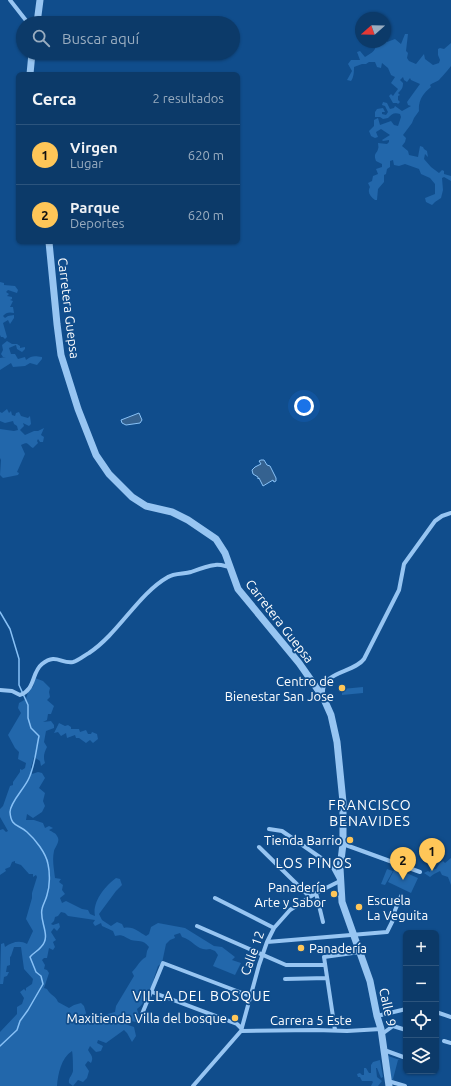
<!DOCTYPE html>
<html lang="es">
<meta charset="utf-8">
<style>
body{margin:0;font-family:Ubuntu,sans-serif;background:#1a4571;color:#f1f3f6}
.controls{position:absolute;right:12px;bottom:12px;display:grid;overflow:hidden;border-radius:6px;box-shadow:0 1px 3px #0004}
.controls button{width:36px;height:36px;display:grid;place-items:center;padding:0;border:0;border-bottom:1px solid #2c547d;background:#0c3a69;color:#f1f3f6;font:20px sans-serif}
.compass{position:absolute;left:355px;top:12px;width:36px;height:36px;border-radius:50%;background:#0c3a69;box-shadow:0 1px 3px #0004;rotate:250deg}
.you{position:absolute;left:304px;top:406px;width:14px;height:14px;margin:-10px;border:3px solid #fff;border-radius:50%;background:#1a73e8;box-shadow:0 0 0 6px #1a73e833}
.badge{display:grid;place-items:center;width:26px;height:26px;border-radius:50%;background:#ffc658;color:#111;font-size:13px;font-weight:700}
.pin{position:absolute;translate:-50% -33px;filter:drop-shadow(0 1px 2px #0008)}
.pin::after{content:'';position:absolute;top:21px;width:14px;height:12px;background:inherit;clip-path:polygon(0 0,100% 0,50% 100%)}
.list{margin:0;padding:0;list-style:none}
h2{display:flex;justify-content:space-between;align-items:center;height:52px;margin:0;padding:0 16px;font-size:17px}
h2 small{font-size:13px;font-weight:400;color:#9aadc0}
.list li{display:grid;grid-template-columns:26px 1fr auto;gap:12px;align-items:center;box-sizing:border-box;height:60px;padding:0 16px;border-top:1px solid #2c547d}
.list b{display:block;font-size:15px;white-space:nowrap}
.list p{margin:0;font-size:13px;white-space:nowrap;color:#9aadc0}
.list em{font-size:13px;font-style:normal;color:#9aadc0}
.icon{flex:none;width:22px;height:22px;fill:none;stroke:currentColor;stroke-width:2;stroke-linecap:round;stroke-linejoin:round}
.map{position:relative;flex:none;width:451px;height:1086px;overflow:hidden}
.search{position:absolute;background:#0c3a69;box-shadow:0 1px 3px #0004;left:16px;top:16px;width:224px;height:44px;display:flex;align-items:center;gap:10px;box-sizing:border-box;padding:0 14px;border-radius:22px;color:#9aadc0;font-size:15px}
.panel{position:absolute;background:#0c3a69;box-shadow:0 1px 3px #0004;left:16px;top:72px;width:224px;height:172px;border-radius:6px}
.map>svg:first-child{display:block}
.green{fill:#2267ab;fill-rule:evenodd}
.water{fill:#356290;stroke:#88c1f6}
.lines{fill:none;stroke-linecap:round;stroke-linejoin:round}
.stream{stroke:#88c1f6;stroke-width:1.5}
.minor{stroke:#97c5f2;stroke-width:4}
.tertiary{stroke:#97c5f2;stroke-width:7}
.poi-dot{fill:#ffc658;stroke:#104d8c;stroke-width:1.5}
.labels{text-anchor:middle;dominant-baseline:central;stroke-width:3.5;stroke-linejoin:round;paint-order:stroke}
.street-label{font-size:13px;fill:#fff;stroke:#104d8c}
.poi-label{font-size:13px;fill:#fff;stroke:#104d8c;text-anchor:end}
.neighbourhood-label{font-size:14px;letter-spacing:1px;fill:#fff;stroke:#104d8c}
</style>
<div class="map">
<svg width="451" height="1086" viewBox="0 0 451 1086">
<rect width="100%" height="100%" fill="#104d8c"/>
<!-- green -->
<path class="green" d="M385,21H387C389,28 385,34 387,42L395,39L401,44L405,34H408L406,51L408,53L407,58L409,61L416,64L424,54L425,59L433,65L439,63L440,60L438,55V49L440,48L444,49L451,43V66C449,69 440,79 439,80C436,82 434,82 430,85L431,87C423,93 418,101 419,111L414,118L412,123L403,135L406,138L405,142L402,146L408,151L409,155L418,157L420,146L423,147L424,149L427,151L428,157L425,154L424,159L431,167L439,173L442,170L444,171V174L451,176V181L444,177L442,178L443,190L441,198L435,202L432,205L426,202L425,198L435,194V184L430,178L421,174L419,169L405,164L399,166L394,165L393,160L390,161V167L387,169L386,174L384,175V182L378,189L377,200H375C370,196 367,192 370,187L368,183L372,181L373,176L378,174L376,169L382,167V164L376,161C373,153 377,154 378,149C379,147 378,145 378,143L387,144L389,142V140L383,141L382,140L390,135L381,129L376,132L378,137L375,138L371,136L369,131L374,126V120L378,118L380,125L391,121L394,125L398,126L401,117L400,114C394,112 392,114 388,118L383,119L380,117H375V112L377,109L383,108L385,112H382V114L386,115L388,112L385,106L382,105L383,102L387,103L390,109L394,108L395,106L402,111L411,106L408,105L407,102L420,84L411,80L410,78L407,82L404,80L403,77L400,80L403,83C403,88 402,89 398,93L400,95L398,96V100L400,102L398,104L397,103H393L389,96L391,94L393,96L395,93L398,89L391,83L395,77L391,75L388,68L382,63L381,68L377,67L375,62H369L366,64H362L354,67C354,71 354,77 351,81L347,80L352,71L348,64L351,60H360L357,52L360,51L365,57C373,52 376,51 376,42H385Z
M0,282L4,283V285L15,286L18,290L17,293L8,290L6,292L9,294L7,296L12,297V299L10,300L13,301L10,307H13L14,313C10,312 6,312 3,316L5,318L8,316L14,315V318L10,324L8,320L3,323L7,337L5,339L3,337H1L0,335Z
M7,341L12,344H17L20,346V348L25,347V349L22,352L17,349L16,345L9,348L11,354H15L18,359L25,357L26,360C32,355 35,356 42,357V359L37,365L30,363L25,366L13,367L11,363L0,370V358L6,357H3L1,354L3,350L2,345Z
M7,409L9,413L11,411L12,415L15,416L16,413L19,412L21,416L28,418L30,416L31,424L29,426L23,423L24,426L20,430L25,435L34,431H38L44,428L41,435L44,437L43,442H40L38,439L37,441L38,443L33,448C27,445 29,441 21,445L25,454L17,472L19,473L18,475L3,478L0,475L1,460L0,458V429L14,431L18,430L17,426L14,424L13,421L5,423L0,421V412L2,413Z
M35,678L43,681L50,688L49,692L50,697L47,700L54,706L51,714H48L47,720L43,722L51,721L54,725V728L46,731L44,742L47,747C44,753 43,757 45,763L41,766L40,761L34,757L31,767L32,774L38,772L42,773L45,778L39,788L45,793L43,801L45,806L42,812L33,818L27,814L26,820H34L43,823L45,828L49,826L53,828L49,830C52,832 56,833 57,836C61,841 55,847 54,851C52,860 54,869 55,878L61,879L59,882L63,885L62,890L65,894L60,898L62,903L66,901L82,909L88,910L90,914L95,916C92,902 105,886 116,878L120,879L122,885L116,891L99,914L102,920L111,926L117,922L122,924L124,928C133,926 139,932 146,936L149,934L151,927L158,923L185,928L214,946L222,947L235,957L232,960L241,963L235,975L213,966L218,955L215,951L210,949C198,952 193,940 182,937L180,933L174,935L175,938L170,940L166,944L162,963L158,966L154,978L153,985C146,992 146,1003 137,1009L141,1023L131,1021L128,1025L134,1027L136,1036L132,1042L127,1033L124,1030L106,1043L98,1040L97,1043L103,1046L101,1051L96,1052L90,1046L88,1050C91,1055 94,1057 91,1063L88,1061L85,1065L89,1071L87,1078L83,1082L78,1080L73,1086L69,1083C68,1078 72,1076 73,1071C73,1067 73,1055 72,1051C61,1058 58,1074 57,1086H0V1032L17,1014V1007L22,1004L24,998L20,992L24,989L26,991V988L32,984L33,979L24,969L21,947H14L11,956L10,957V965L7,966L6,972H9L7,976L4,977L3,984H0L1,944L4,943L5,947C12,942 20,940 27,944L33,931L26,919L32,898V893L37,877L36,875L33,877V874H29L21,865L15,863V861L12,862L10,867L5,869L6,871L0,875V830L3,829L6,832L8,831L0,817V809L3,806L10,786L13,785V782L20,772V769L22,770L25,768L26,763L18,759L19,752L15,748L8,735L21,713L18,708L19,703L26,699L29,689L33,687ZM61,912L65,913L68,916L95,920L93,923L95,926L101,923L102,926L113,931L115,936C123,934 124,937 131,940C138,942 143,939 149,947L147,951L146,957C139,961 138,966 132,972L134,976L116,1006L115,1012L100,1016L95,1022L86,1023L83,1021L86,1013L84,1006L81,1003L74,1005L69,1008L58,1002C56,996 50,995 47,989L44,988L49,973L47,970L44,969L45,965L42,960L44,958H47L49,948L53,950L55,947L53,942L56,940L51,932L54,928L57,931L60,927L59,923L53,925L51,924L54,921L55,917L58,916Z
M363,687V693L342,695V689Z
M59,723L65,726L68,725L71,727V729H79L80,732L86,730L88,734H91L92,732L97,734L98,739L93,743L90,740L86,743L79,738H76L75,735L67,738L66,733L61,736L58,732L54,733Z
M451,858V885L448,877L442,875L440,871L434,874L430,877L424,873L428,871L430,872V870L436,869L440,863L443,861L445,863Z
M393,865L406,871L404,872L418,878L411,893L388,882L395,868Z
M387,869L393,871L385,885L381,884Z
M388,1056L400,1060H398L393,1079L394,1080L391,1079Z
M380,1060L383,1077L381,1078L377,1068H376L377,1077L382,1081L378,1086H371L373,1082L372,1081H362L360,1077H358L357,1074L360,1073L362,1075H364V1068H366L369,1073H371V1065L373,1062Z"/>
<!-- water -->
<path class="water" d="M139,413L142,420L140,423L126,425L122,423L121,420Z
M261,460H264L267,465L270,466L276,478V481L274,482L273,480L263,486L259,478L258,479V477L253,474L252,470L255,467L261,464L259,461Z"/>
<g class="lines">
<!-- stream -->
<path class="stream" d="M0,612L10,629L19,659V685L28,705V718L31,728L39,736C36,750 35,765 29,778C25,788 10,802 10,812C11,827 18,824 27,832C35,839 46,853 48,864C50,873 50,886 47,895C46,900 43,904 42,909C39,922 52,936 41,947C38,951 33,953 30,957L36,972L41,976L43,984L28,1010L20,1021L17,1030L0,1046"/>
<!-- minor -->
<path class="minor" d="M10,0L28,23
M0,690L12,691L20,695C36,689 31,673 42,664C56,653 61,664 73,662C78,661 85,655 89,653C119,633 138,594 168,577C174,573 184,574 191,572C199,569 207,566 215,565C219,564 225,566 230,567
M323,694C321,671 354,673 364,659L399,590L404,564L435,521L442,516L451,513
M343,844L420,872
M259,847L310,897
M316,893L323,922
M215,898L274,928
M197,926L286,965H325
M267,942L387,932L394,918L393,915L401,896
M285,979L327,978
M152,992L237,1024L241,1028
M436,1012L451,1017
M377,1016L406,1009
M142,1018V1014L163,963L250,996
M335,1030L324,957L360,952
M241,1031L316,1030L347,1031L381,1029
M382,1034L393,1026L406,1030
M444,1041L451,1043
M384,1050L406,1058
M388,1081L405,1086
M193,1086L241,1031L259,965L267,942L274,928L290,910L316,893L340,881L332,866L324,860L282,831L269,829"/>
<!-- tertiary -->
<path class="tertiary" d="M37,23L40,0
M30,74L32,53
M49,242L57,324L61,355L78,409L96,455L109,474L132,497L146,506L172,512L188,520L216,539L225,553L238,589L299,663L323,697L331,715L337,742L343,802V844L340,868L342,902L370,981L377,1016L381,1029L389,1086"/>
</g>
<!-- markers -->
<g class="poi-dot">
<circle cx="342" cy="688" r="4"/>
<circle cx="350" cy="840" r="4"/>
<circle cx="334" cy="894" r="4"/>
<circle cx="359" cy="907" r="4"/>
<circle cx="301" cy="948" r="4"/>
<circle cx="235" cy="1018" r="4"/>
</g>
<g class="labels">
<!-- street labels -->
<g class="street-label">
<text transform="translate(69 308) rotate(83)">Carretera Guepsa</text>
<text transform="translate(280 621) rotate(52)">Carretera Guepsa</text>
<text transform="translate(252 953) rotate(-70)">Calle 12</text>
<text transform="translate(388 1007) rotate(78)">Calle 9</text>
<text x="311" y="1020">Carrera 5 Este</text>
</g>
<!-- poi labels -->
<g class="poi-label">
<text x="334" y="681">Centro de<tspan x="334" dy="15">Bienestar San Jose</tspan></text>
<text x="342" y="840">Tienda Barrio</text>
<text x="326" y="887">Panadería<tspan x="326" dy="15">Arte y Sabor</tspan></text>
<text x="367" y="900" text-anchor="start">Escuela<tspan x="367" dy="15">La Veguita</tspan></text>
<text x="309" y="948" text-anchor="start">Panadería</text>
<text x="227" y="1018">Maxitienda Villa del bosque</text>
</g>
<!-- neighbourhood labels -->
<g class="neighbourhood-label">
<text x="370" y="805">FRANCISCO<tspan x="370" dy="16">BENAVIDES</tspan></text>
<text x="314" y="863">LOS PINOS</text>
<text x="202" y="996">VILLA DEL BOSQUE</text>
</g>
</g>
</svg>
<div class="controls">
<button>+</button>
<button>−</button>
<button><svg class="icon" aria-label="locate" viewBox="0 0 24 24"><circle cx="12" cy="12" r="6"/><path d="M12 2v4M12 18v4M2 12h4M18 12h4"/></svg></button>
<button><svg class="icon" aria-label="layers" viewBox="0 0 24 24"><path d="M12 4l9 5-9 5-9-5zM3 14l9 5 9-5"/></svg></button>
</div>
<svg class="compass" viewBox="-18 -18 36 36"><path d="M0-13l5 13h-10z" fill="#e53935"/><path d="M0 13l5-13h-10z" fill="#9aadc0"/></svg>
<div class="you"></div>
<div class="pin badge" style="left:432px;top:871px">1</div>
<div class="pin badge" style="left:403px;top:880px">2</div>
<div class="search"><svg class="icon" aria-label="search" viewBox="0 0 24 24"><circle cx="10" cy="10" r="6"/><path d="M15 15l6 6"/></svg>Buscar aquí</div>
<section class="panel">
<h2>Cerca<small>2 resultados</small></h2>
<ul class="list">
<li><span class="badge">1</span><div><b>Virgen</b><p>Lugar</p></div><em>620 m</em></li>
<li><span class="badge">2</span><div><b>Parque</b><p>Deportes</p></div><em>620 m</em></li>
</ul>
</section>
</div>
